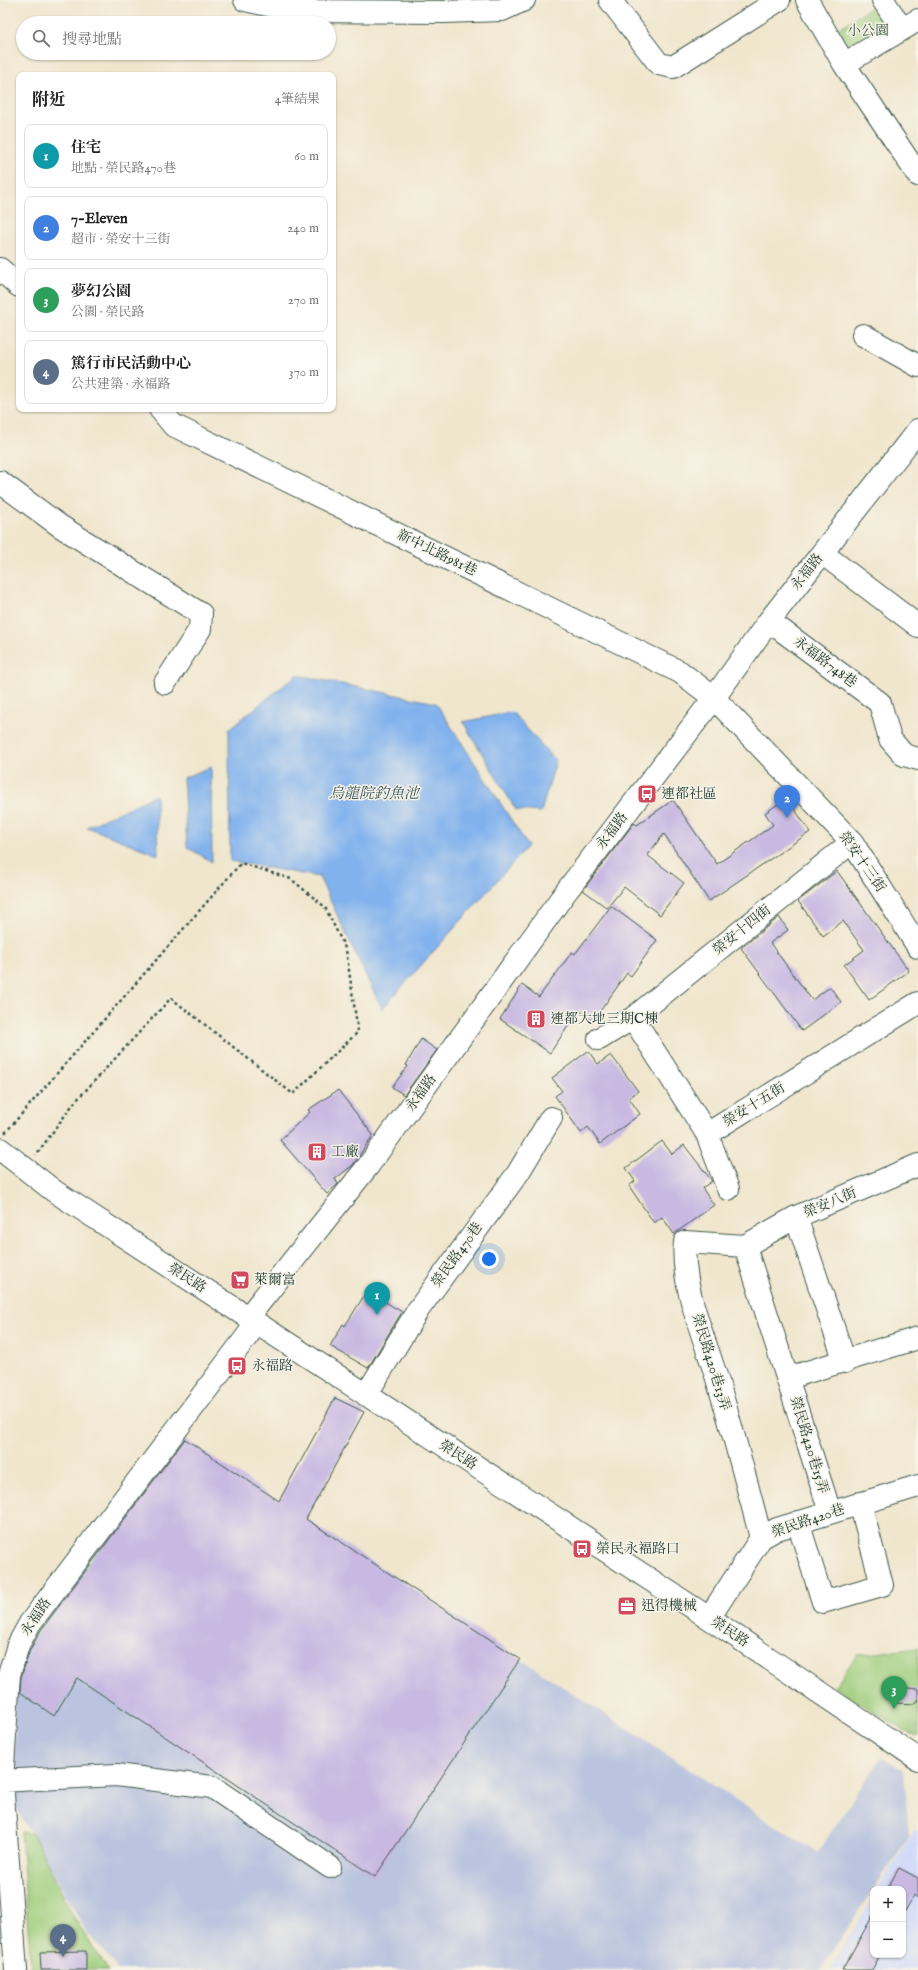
<!DOCTYPE html>
<html lang="zh-TW">
<meta charset="utf-8">
<style>
body{margin:0;font-family:"IM FELL English","Noto Serif TC",serif;background:#f6f6f6;color:#222}
.controls{position:absolute;right:12px;bottom:12px;display:grid;overflow:hidden;border-radius:8px;box-shadow:0 1px 3px #0004}
.controls button{width:36px;height:36px;display:grid;place-items:center;padding:0;border:0;border-bottom:1px solid #e0e0e0;background:#fff;color:#222;font:20px sans-serif}
.you{position:absolute;left:489px;top:1259px;width:14px;height:14px;margin:-10px;border:3px solid #fff;border-radius:50%;background:#1a73e8;box-shadow:0 0 0 6px #1a73e833}
.badge{display:grid;place-items:center;width:26px;height:26px;border-radius:50%;background:#2563eb;color:#fff;font-size:13px;font-weight:700}
.pin{position:absolute;translate:-50% -33px;filter:drop-shadow(0 1px 2px #0008)}
.pin::after{content:'';position:absolute;top:21px;width:14px;height:12px;background:inherit;clip-path:polygon(0 0,100% 0,50% 100%)}
.list{margin:0;padding:0;list-style:none}
h2{display:flex;justify-content:space-between;align-items:center;height:52px;margin:0;padding:0 16px;font-size:17px}
h2 small{font-size:13px;font-weight:400;color:#767676}
.list li{display:grid;grid-template-columns:26px 1fr auto;gap:12px;align-items:center;box-sizing:border-box;height:64px;margin:0 8px 8px;padding:0 8px;border:1px solid #e0e0e0;border-radius:8px}
.list b{display:block;font-size:15px;white-space:nowrap}
.list p{margin:0;font-size:13px;white-space:nowrap;color:#767676}
.list em{font-size:13px;font-style:normal;color:#767676}
.icon{flex:none;width:22px;height:22px;fill:none;stroke:currentColor;stroke-width:2;stroke-linecap:round;stroke-linejoin:round}
.map{position:relative;flex:none;width:918px;height:1970px;overflow:hidden}
.search{position:absolute;background:#fff;box-shadow:0 1px 3px #0004;left:16px;top:16px;width:320px;height:44px;display:flex;align-items:center;gap:10px;box-sizing:border-box;padding:0 14px;border-radius:22px;color:#767676;font-size:15px}
.panel{position:absolute;background:#fff;box-shadow:0 1px 3px #0004;left:16px;top:72px;width:320px;height:340px;border-radius:8px}
.map>svg:first-child{display:block}
.built{fill:#d0daf9}
.industrial{fill:#bac4de}
.green{fill:#9fcd7b;stroke:#5f8558}
.water{fill:#82b2ed;stroke:#507890}
.building{fill:#c8b8e2}
.lines{fill:none;stroke-linecap:round;stroke-linejoin:round}
.minor-casing{stroke:#3e564b;stroke-width:24}
.path{stroke:#3e564b;stroke-width:2.5;stroke-dasharray:3 3;stroke-linecap:butt}
.minor{stroke:#fff;stroke-width:22}
.labels{text-anchor:middle;dominant-baseline:central;stroke-width:3;stroke-linejoin:round;paint-order:stroke}
.park-label{font-size:14px;fill:#395a42;stroke:#f7f3e8}
.street-label{font-size:14px;fill:#1f3d34;stroke:#f7f3e8}
.poi-label{font-size:14px;fill:#1f3d34;stroke:#f7f3e8;text-anchor:start}
.water-label{font-size:15px;font-style:italic;fill:#385a62;stroke:#f7f3e8}
</style>
<div class="map">
<svg width="918" height="1970" viewBox="0 0 918 1970">
<rect width="100%" height="100%" fill="#f7f3e8"/>
<filter id="ink" filterUnits="userSpaceOnUse"><feTurbulence type="fractalNoise" baseFrequency=".025" numOctaves="2"/><feDisplacementMap in="SourceGraphic" scale="8" xChannelSelector="R" yChannelSelector="G"/><feConvolveMatrix kernelMatrix="1 2 1 2 8 2 1 2 1" color-interpolation-filters="sRGB"/></filter>
<filter id="wash" filterUnits="userSpaceOnUse"><feTurbulence type="fractalNoise" baseFrequency=".012" numOctaves="4" result="noise"/><feDisplacementMap in="SourceGraphic" scale="16" xChannelSelector="R" yChannelSelector="G"/><feGaussianBlur stdDeviation="0.9" result="paint"/><feColorMatrix in="noise" values="0 0 0 0 0 0 0 0 0 0 0 0 0 0 0 0 0 1.4 0 .05"/><feComposite in="paint" operator="in"/></filter>
<g filter="url(#wash)">
<rect width="100%" height="100%" fill="#f0e6cd"/>
<!-- built -->
<path class="built" d="M914,1830H918V1970H829L873,1898V1955H903V1889H878Z"/>
<!-- industrial -->
<path class="industrial" d="M181,1437L817,1853L882,1757L904,1771L909,1836L820,1970H117L112,1961L87,1933L16,1807L14,1688L23,1651Z"/>
<!-- green -->
<path class="green" d="M878,3L897,36L849,65L830,34Z
M918,1648V1736L906,1732L834,1687L857,1655Z
M21,1832L33,1834L73,1916L108,1970H31Z"/>
<!-- water -->
<path class="water" d="M297,675L436,703L528,846L382,1009L319,877L230,861L229,729Z
M512,712L556,761L541,812L516,810L463,722Z
M211,767L212,862L187,847L183,778Z
M156,795L158,855L87,827Z"/>
<g id="blocks">
<!-- building -->
<path class="building" d="M787,798L810,832L709,901L664,834L647,855L684,883L660,915L624,887L607,908L583,890L634,823L637,825L673,800L717,864L773,825L765,813Z
M837,871L909,971L869,1000L844,965L864,950L843,921L823,936L798,901Z
M611,906L657,940L631,976L627,973L593,1021L579,1010L550,1053L500,1019L522,985L539,997L572,952L575,954Z
M779,917L788,930L770,943L812,1000L830,987L841,1002L802,1031L741,948Z
M421,1039L437,1050L404,1095L392,1087L408,1066L406,1065Z
M588,1051L598,1064L611,1055L638,1091L629,1098L640,1114L600,1144L588,1127L581,1133L555,1096L562,1091L552,1078Z
M338,1090L373,1135L353,1165L335,1179L338,1184L327,1194L280,1140L310,1112L308,1110Z
M662,1141L672,1154L684,1145L712,1181L702,1188L714,1205L674,1234L662,1217L654,1223L629,1186L635,1181L626,1168Z
M367,1291L402,1312L368,1368L330,1346L343,1324L345,1326Z
M335,1398L364,1412L306,1519L520,1659L375,1877L77,1678L54,1716L20,1692L21,1677L30,1650L41,1630L185,1439L279,1501Z
M907,1688L918,1689V1702H915L914,1704L896,1703L897,1690L906,1691Z
M899,1868L918,1878V1898L914,1895L903,1915V1889H887Z
M873,1915V1955H880L872,1970H842Z
M86,1951V1970H41L40,1952Z"/>
</g>
</g>
<g filter="url(#ink)">
<use href="#blocks" fill-opacity="0" stroke="#3e564b" stroke-width="1"/>
<g class="lines">
<defs>
<path id="minor" d="M245,0L295,11L444,12L502,10L524,0
M610,0L659,64L673,67L779,0
M807,0L844,64L918,20
M883,0L902,29
M844,64L918,175
M0,269L19,286
M863,335L918,366
M160,409L173,425L680,672L714,698L852,842L918,947
M0,482L60,526L201,614L200,629L165,683
M822,553L918,626
M769,621L880,703L890,739L904,755L918,759
M633,1018L707,1134L728,1189
M599,1039L633,1018L852,842
M707,1134L918,1003
M0,1149L54,1191L709,1618L918,1759
M796,1217L845,1362
M745,1246L685,1242C680,1287 708,1345 720,1389C735,1438 748,1488 761,1538
M745,1246L830,1512
M745,1246L796,1217L918,1165
M788,1378L918,1338
M366,1395L418,1310L518,1173L551,1118
M798,1522L823,1602L882,1585L860,1503
M709,1618L761,1538L777,1529L918,1486
M0,1781L116,1775L212,1787L330,1867
M16,1970L2,1781L9,1675L18,1645L30,1623L257,1323L249,1316L368,1166L565,893L714,698L769,621L918,430"/>
</defs>
<!-- minor casing -->
<use href="#minor" class="minor-casing"/>
<!-- path -->
<path class="path" d="M5,1133L241,863L291,879L325,907L346,950L358,1032L293,1094L171,998L74,1103L36,1155"/>
<!-- minor -->
<use href="#minor" class="minor"/>
</g>
</g>
<!-- icons -->
<defs>
<symbol id="bus-square" viewBox="-11 -11 22 22"><rect x="-9" y="-9" width="18" height="18" rx="4" fill="#d1495b" stroke="#f7f3e8"/><path d="M-5-6H5V4H4V6H2V4H-2V6H-4V4H-5ZM-3.5-4V0h7V-4ZM-3.5 1.2v1.5H-2V1.2ZM2 1.2v1.5H3.5V1.2Z" fill="#fff"/></symbol>
<symbol id="building-square" viewBox="-11 -11 22 22"><rect x="-9" y="-9" width="18" height="18" rx="4" fill="#d1495b" stroke="#f7f3e8"/><path d="M-4-6H4V6H1V3H-1V6H-4ZM-2.5-4.3h1.7v1.8h-1.7ZM.8-4.3h1.7v1.8H.8ZM-2.5-1h1.7V.8h-1.7ZM.8-1h1.7V.8H.8Z" fill="#fff"/></symbol>
<symbol id="supermarket-square" viewBox="-11 -11 22 22"><rect x="-9" y="-9" width="18" height="18" rx="4" fill="#d1495b" stroke="#f7f3e8"/><path d="M-6-5.5h2.5l.6 2H6L4.5 2H-2.5L-4.4-4H-6ZM-1.5 3.2a1.3 1.3 0 1 0 .1 0ZM3 3.2a1.3 1.3 0 1 0 .1 0Z" fill="#fff"/></symbol>
<symbol id="office-square" viewBox="-11 -11 22 22"><rect x="-9" y="-9" width="18" height="18" rx="4" fill="#d1495b" stroke="#f7f3e8"/><path d="M-6-3h4V-5.5h4V-3h4V5H-6ZM-1-4.5V-3h2v-1.5ZM-6 0V1H6V0Z" fill="#fff"/></symbol>
</defs>
<g fill-rule="evenodd">
<use href="#bus-square" x="636" y="783" width="22" height="22"/>
<use href="#building-square" x="525" y="1008" width="22" height="22"/>
<use href="#building-square" x="306" y="1141" width="22" height="22"/>
<use href="#supermarket-square" x="229" y="1269" width="22" height="22"/>
<use href="#bus-square" x="226" y="1355" width="22" height="22"/>
<use href="#bus-square" x="571" y="1538" width="22" height="22"/>
<use href="#office-square" x="616" y="1595" width="22" height="22"/>
</g>
<g class="labels">
<!-- park labels -->
<g class="park-label">
<text x="868" y="31">小公園</text>
</g>
<!-- street labels -->
<g class="street-label">
<text transform="translate(437 553) rotate(26)">新中北路981巷</text>
<text transform="translate(807 572) rotate(-52)">永福路</text>
<text transform="translate(825 662) rotate(37)">永福路748巷</text>
<text transform="translate(612 831) rotate(-53)">永福路</text>
<text transform="translate(862 862) rotate(55)">榮安十三街</text>
<text transform="translate(742 930) rotate(-39)">榮安十四街</text>
<text transform="translate(421 1093) rotate(-54)">永福路</text>
<text transform="translate(754 1105) rotate(-32)">榮安十五街</text>
<text transform="translate(830 1203) rotate(-23)">榮安八街</text>
<text transform="translate(457 1255) rotate(-54)">榮民路470巷</text>
<text transform="translate(187 1278) rotate(33)">榮民路</text>
<text transform="translate(711 1362) rotate(73)">榮民路420巷13弄</text>
<text transform="translate(809 1445) rotate(73)">榮民路420巷15弄</text>
<text transform="translate(458 1455) rotate(33)">榮民路</text>
<text transform="translate(808 1521) rotate(-19)">榮民路420巷</text>
<text transform="translate(36 1617) rotate(-56)">永福路</text>
<text transform="translate(730 1632) rotate(34)">榮民路</text>
</g>
<!-- poi labels -->
<g class="poi-label">
<text x="661" y="794">連都社區</text>
<text x="550" y="1019">連都大地三期C棟</text>
<text x="331" y="1152">工廠</text>
<text x="254" y="1280">萊爾富</text>
<text x="251" y="1366">永福路</text>
<text x="596" y="1549">榮民永褔路口</text>
<text x="641" y="1606">迅得機械</text>
</g>
<!-- water labels -->
<g class="water-label">
<text x="374" y="793">烏龍院釣魚池</text>
</g>
</g>
</svg>
<div class="controls">
<button>+</button>
<button>−</button>
</div>
<div class="you"></div>
<div class="pin badge" style="left:377px;top:1315px;background:#0f9aa8">1</div>
<div class="pin badge" style="left:787px;top:818px;background:#3f7fe0">2</div>
<div class="pin badge" style="left:894px;top:1709px;background:#2e9e5b">3</div>
<div class="pin badge" style="left:63px;top:1957px;background:#5c6f8a">4</div>
<div class="search"><svg class="icon" aria-label="search" viewBox="0 0 24 24"><circle cx="10" cy="10" r="6"/><path d="M15 15l6 6"/></svg>搜尋地點</div>
<section class="panel">
<h2>附近<small>4筆結果</small></h2>
<ul class="list">
<li><span class="badge" style="background:#0f9aa8">1</span><div><b>住宅</b><p>地點 · 榮民路470巷</p></div><em>60 m</em></li>
<li><span class="badge" style="background:#3f7fe0">2</span><div><b>7-Eleven</b><p>超市 · 榮安十三街</p></div><em>240 m</em></li>
<li><span class="badge" style="background:#2e9e5b">3</span><div><b>夢幻公園</b><p>公園 · 榮民路</p></div><em>270 m</em></li>
<li><span class="badge" style="background:#5c6f8a">4</span><div><b>篤行市民活動中心</b><p>公共建築 · 永福路</p></div><em>370 m</em></li>
</ul>
</section>
</div>
